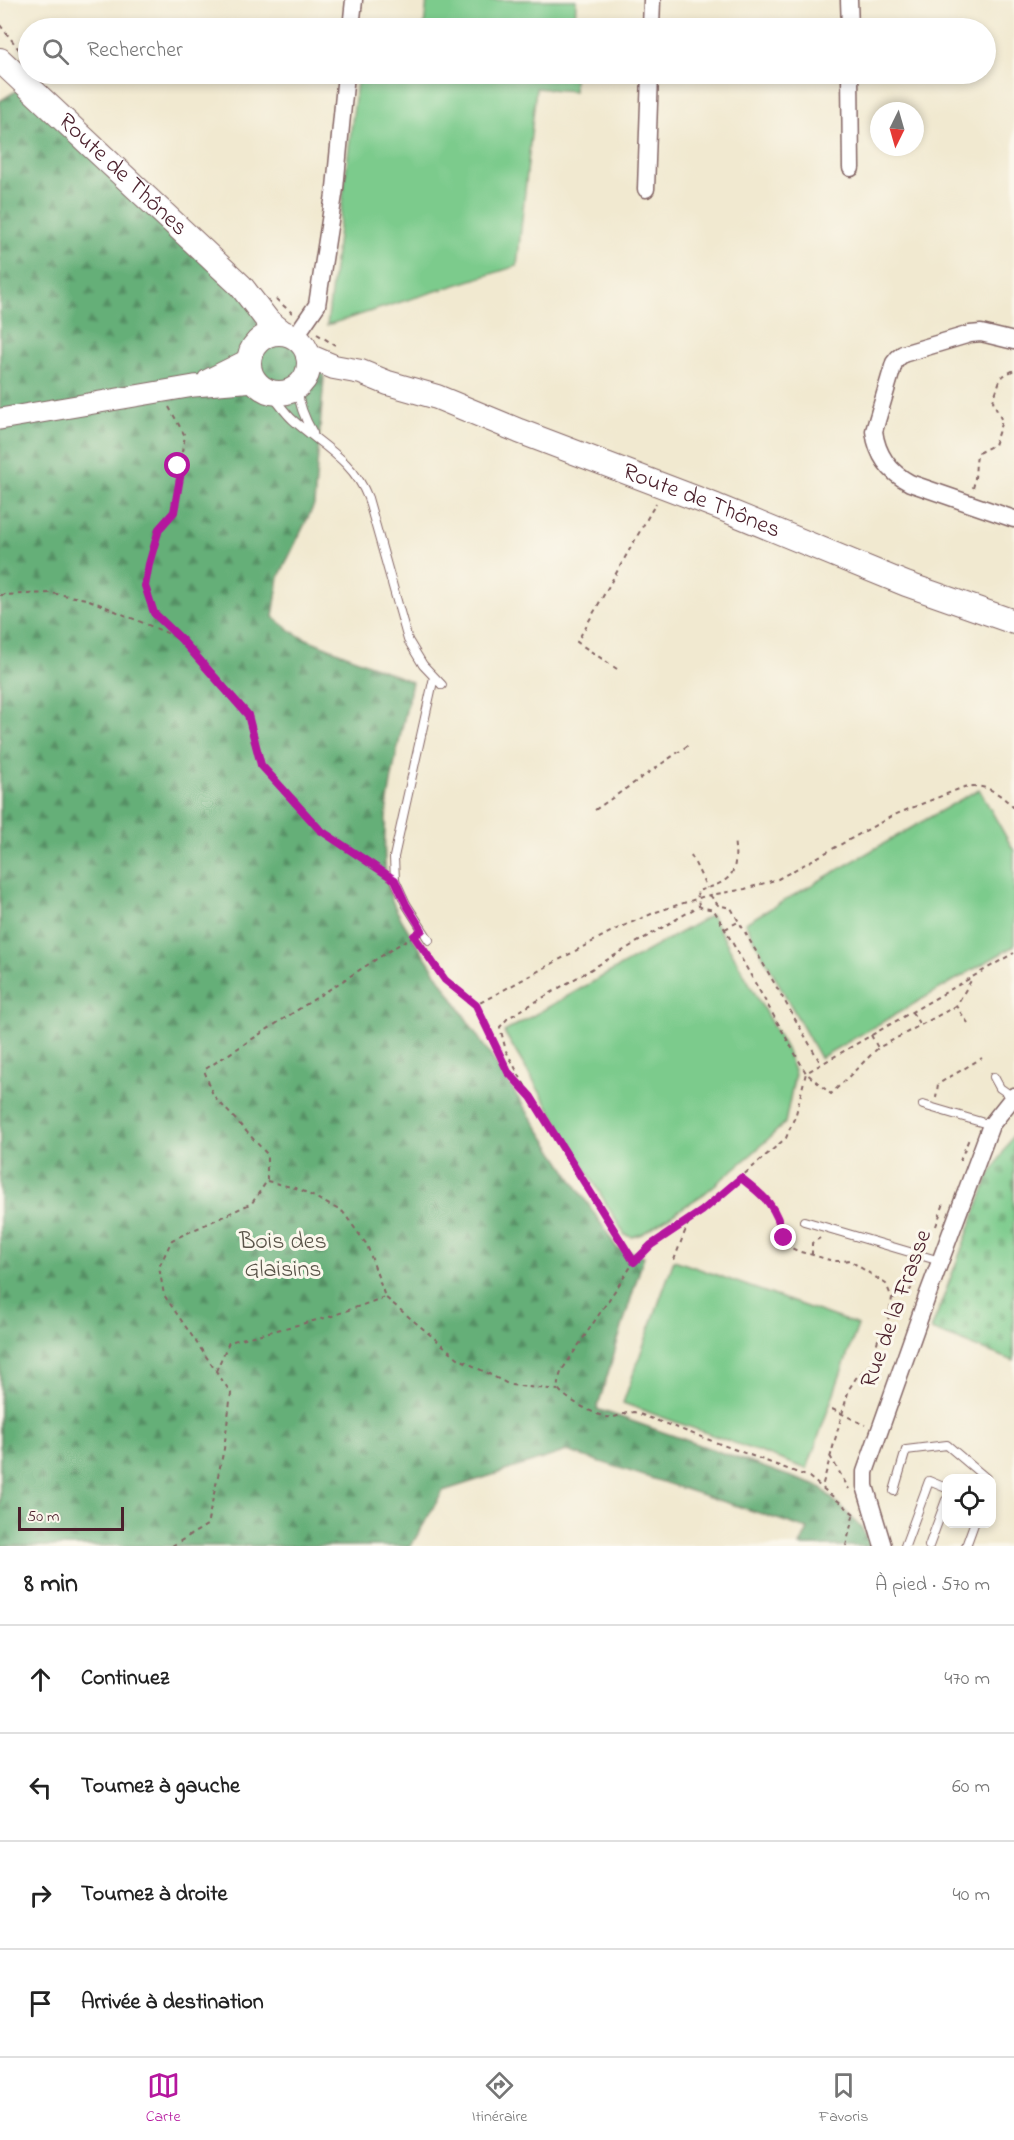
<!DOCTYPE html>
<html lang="fr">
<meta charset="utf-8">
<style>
body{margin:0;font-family:"Indie Flower",sans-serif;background:#f6f6f6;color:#222}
.controls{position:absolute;right:18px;bottom:18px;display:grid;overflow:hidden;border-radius:12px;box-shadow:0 3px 9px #0003}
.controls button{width:54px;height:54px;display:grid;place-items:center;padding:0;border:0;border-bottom:2px solid #e0e0e0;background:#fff;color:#222;font:30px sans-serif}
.compass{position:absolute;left:870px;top:102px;width:54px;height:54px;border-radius:50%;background:#fff;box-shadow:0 3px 9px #0003;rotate:185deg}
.scale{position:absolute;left:18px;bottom:15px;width:106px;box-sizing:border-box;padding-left:6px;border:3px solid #4a1f2b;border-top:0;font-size:16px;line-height:21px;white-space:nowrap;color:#4a1f2b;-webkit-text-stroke:4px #fbf7ec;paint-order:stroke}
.stop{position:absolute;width:18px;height:18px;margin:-14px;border:4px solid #b5179e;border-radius:50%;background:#fff}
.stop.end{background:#b5179e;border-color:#fff;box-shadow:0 2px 6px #0008}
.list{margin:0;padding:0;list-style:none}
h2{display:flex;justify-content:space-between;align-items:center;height:78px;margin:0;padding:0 24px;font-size:26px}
h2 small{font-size:20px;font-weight:400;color:#767676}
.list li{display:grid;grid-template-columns:39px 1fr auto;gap:18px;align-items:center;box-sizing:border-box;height:108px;padding:0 24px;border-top:2px solid #e0e0e0}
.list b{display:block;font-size:22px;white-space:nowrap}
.list em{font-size:20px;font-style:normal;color:#767676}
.icon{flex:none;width:33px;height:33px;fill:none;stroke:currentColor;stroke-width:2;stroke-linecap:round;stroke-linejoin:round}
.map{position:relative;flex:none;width:1014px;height:1546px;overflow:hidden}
.search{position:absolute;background:#fff;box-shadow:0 3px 9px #0003;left:18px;right:18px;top:18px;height:66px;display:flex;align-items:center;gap:15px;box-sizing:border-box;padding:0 21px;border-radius:33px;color:#767676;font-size:22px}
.sheet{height:510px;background:#fff}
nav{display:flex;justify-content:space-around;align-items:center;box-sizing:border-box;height:84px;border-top:2px solid #e0e0e0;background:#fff;font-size:16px;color:#767676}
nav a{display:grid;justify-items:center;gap:3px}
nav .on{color:#b5179e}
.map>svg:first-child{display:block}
.grass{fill:#7ccb8c;stroke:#63755c;stroke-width:1.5}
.forest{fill:url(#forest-firs);stroke:#586752;stroke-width:1.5}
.cemetery{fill:url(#cemetery-stones);stroke:#63755c;stroke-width:1.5}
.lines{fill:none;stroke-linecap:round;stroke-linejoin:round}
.service-casing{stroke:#846665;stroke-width:10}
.minor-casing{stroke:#846665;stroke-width:19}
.tertiary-casing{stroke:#846665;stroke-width:23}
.secondary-casing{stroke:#846665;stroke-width:26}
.path{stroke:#846665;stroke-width:2;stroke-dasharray:4.5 4.5;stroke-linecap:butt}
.service{stroke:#fff;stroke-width:8}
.minor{stroke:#fff;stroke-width:16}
.tertiary{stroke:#fff;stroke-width:21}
.secondary{stroke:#fff;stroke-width:24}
.route{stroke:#b5179e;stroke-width:8}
.labels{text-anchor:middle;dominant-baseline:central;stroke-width:6;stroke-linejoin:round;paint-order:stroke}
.street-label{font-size:24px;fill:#4a1f2b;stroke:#fbf7ec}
.park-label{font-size:24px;fill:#595348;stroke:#fbf7ec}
</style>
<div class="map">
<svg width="1014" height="1546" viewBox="0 0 1014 1546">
<defs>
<pattern id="forest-firs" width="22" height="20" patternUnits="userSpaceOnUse" patternTransform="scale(1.5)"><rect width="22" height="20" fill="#65af78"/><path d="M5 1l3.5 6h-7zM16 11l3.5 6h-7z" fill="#558e63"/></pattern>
<pattern id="cemetery-stones" width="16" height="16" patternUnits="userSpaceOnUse" patternTransform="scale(1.5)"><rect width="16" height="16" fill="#7ccb8c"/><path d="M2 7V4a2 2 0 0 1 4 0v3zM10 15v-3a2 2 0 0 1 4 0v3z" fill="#6dae79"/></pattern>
</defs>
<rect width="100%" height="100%" fill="#fbf7ec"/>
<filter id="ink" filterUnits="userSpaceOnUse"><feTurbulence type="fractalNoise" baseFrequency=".0167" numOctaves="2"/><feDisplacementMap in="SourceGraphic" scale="12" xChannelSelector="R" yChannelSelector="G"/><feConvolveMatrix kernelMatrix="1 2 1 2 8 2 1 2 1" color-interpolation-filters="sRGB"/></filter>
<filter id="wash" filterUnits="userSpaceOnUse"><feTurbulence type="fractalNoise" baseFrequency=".008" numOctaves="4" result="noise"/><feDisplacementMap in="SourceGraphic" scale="24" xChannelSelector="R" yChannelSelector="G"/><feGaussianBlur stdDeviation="1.35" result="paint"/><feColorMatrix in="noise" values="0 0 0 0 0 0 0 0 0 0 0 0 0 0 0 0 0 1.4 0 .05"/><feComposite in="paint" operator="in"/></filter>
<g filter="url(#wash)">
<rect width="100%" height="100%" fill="#f1e9d0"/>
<!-- grass -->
<path class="grass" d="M427,0H576L575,28H424Z
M358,74H574V91L536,88L517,266L327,325Z
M979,789L1014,851V946L820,1058L745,923Z
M711,915L786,1049L795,1074L785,1123L753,1153L704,1194L642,1234L632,1237L625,1235L504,1032Z
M674,1260L858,1325L807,1469L623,1403Z"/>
<!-- forest -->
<path class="forest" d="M27,84L325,365L314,505L279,577L273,617L297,635L412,682C400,743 374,828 389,890C392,905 403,922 411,935L617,1248L644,1256L597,1409L820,1487L861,1527L871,1546H800L808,1529L567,1451L443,1491L411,1546H0V101Z"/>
<!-- cemetery -->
<path class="cemetery" d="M1014,1133V1361L931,1330L988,1179Z"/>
</g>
<g filter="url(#ink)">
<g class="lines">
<defs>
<path id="service" d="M297,387C299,405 304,418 313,433
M268,391C277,400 284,412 293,420C321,445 354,461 368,498L408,640L423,665L442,685
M429,940L406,904L395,880L394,857L434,677
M994,1077L1000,1088L1013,1097
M923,1105L991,1125
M804,1221L940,1261
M894,1491L906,1450L947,1445L986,1478
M905,1546L929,1481L946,1488
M929,1546L946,1500
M966,1546L974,1524"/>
<path id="minor" d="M849,0L850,28
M351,28L354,0
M651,28L652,0
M850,74L851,168
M646,189L650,74
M295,337L317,305L335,188L346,74
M1014,341L981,333L970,334L903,354L898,358L894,363L874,431C877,454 889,472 910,483L1014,519
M883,1546L865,1486V1472L928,1294L991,1125L1014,1096"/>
<path id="tertiary" d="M208,380L248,360
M0,419L194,386L255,381"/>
<g id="secondary">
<path id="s1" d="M0,60L241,286L268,321L282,332"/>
<circle cx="279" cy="363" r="30"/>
<path id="s2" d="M308,356L334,367L361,372L388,383L437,397L519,431L716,506L906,584L1014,622"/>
</g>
</defs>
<!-- service casing -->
<use href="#service" class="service-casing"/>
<!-- minor casing -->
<use href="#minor" class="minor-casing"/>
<!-- tertiary casing -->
<use href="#tertiary" class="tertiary-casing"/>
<!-- secondary casing -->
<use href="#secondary" class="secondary-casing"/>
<!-- path -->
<path class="path" d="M0,25L21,52
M276,299L292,313
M317,334L335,345
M169,407L185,436L179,467L181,472L174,512L159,529L145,586L154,613L179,637
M973,488C977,475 974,466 978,453L994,445L1002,421L993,401L1001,377L1014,370
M0,595L50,593L87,599L181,639L248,715L261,765L320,830L383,872
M617,669L577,642L656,503
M595,810L690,744
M691,855L707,888
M710,895L718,905L731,908L821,1064
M699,906L697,891C731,882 739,876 734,839
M725,929L738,922
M424,950L445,980L475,1005
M912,1012L920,1025
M968,1023L956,1006L972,979
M871,1035L878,1048
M528,1093L508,1072L476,1005L612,931L656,912L705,896L745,889L778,879L894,815L964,787C985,783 1000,793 1014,808
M936,1098L938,1084L982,1058
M960,1161L970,1136
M741,1178C755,1189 768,1199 777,1214C781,1221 781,1229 783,1237C789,1251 801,1252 813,1255C827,1259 833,1263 849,1260L886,1284L892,1298L888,1320L879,1336L871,1364L856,1378L849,1389L822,1487
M267,1181L299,1189L343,1212L367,1245L385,1297L458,1358L510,1385L558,1390
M936,1226L944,1203
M812,1255V1243L820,1238
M674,1260L689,1221
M634,1262L531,1097L506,1051L500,1027L508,1018L699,906C705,910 710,907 715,912L806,1073L1014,953
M893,1298L908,1294L915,1281
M216,1371L229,1342L329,1317L385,1297
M832,1409L865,1425
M830,1456L849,1489
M854,1514L809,1477L634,1412C625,1412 615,1419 606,1417C596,1415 561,1397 558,1388C557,1382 560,1375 562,1370L634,1262L651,1245L702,1211L786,1138L796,1114L806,1073L831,1094L878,1048L956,1006
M172,1546L207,1525L224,1449L231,1393L164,1295L159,1267L172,1240L252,1203L267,1181V1154L213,1095L204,1070L414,935
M846,1546L854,1512"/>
<!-- service -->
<use href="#service" class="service"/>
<!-- minor -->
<use href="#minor" class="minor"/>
<!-- tertiary -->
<use href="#tertiary" class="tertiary"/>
<!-- secondary -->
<use href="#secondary" class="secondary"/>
</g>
</g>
<g class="lines" filter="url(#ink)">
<!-- route -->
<path class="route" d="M178,466L181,472L174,512L159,529L149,564L145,586L154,613L181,639L248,715L261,765L320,830L395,880L406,904L422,930L414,936L445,980L476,1005L508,1072L531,1097L634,1262L651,1245L702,1211L741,1178C767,1198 776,1206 784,1238"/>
</g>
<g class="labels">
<!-- street labels -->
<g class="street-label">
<text stroke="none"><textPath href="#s1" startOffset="168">Route de Thônes</textPath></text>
<text stroke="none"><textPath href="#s2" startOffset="420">Route de Thônes</textPath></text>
<text transform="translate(897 1309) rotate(-70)">Rue de la Frasse</text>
</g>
<!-- park labels -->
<g class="park-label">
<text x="283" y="1242">Bois des<tspan x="283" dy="28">Glaisins</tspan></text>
</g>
</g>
</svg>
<div class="controls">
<button><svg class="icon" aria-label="locate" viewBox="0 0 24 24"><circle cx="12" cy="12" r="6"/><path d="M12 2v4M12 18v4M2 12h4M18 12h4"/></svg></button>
</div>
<svg class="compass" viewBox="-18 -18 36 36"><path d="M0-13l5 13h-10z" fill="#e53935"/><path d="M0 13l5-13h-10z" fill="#767676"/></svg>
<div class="scale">50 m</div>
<div class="stop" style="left:178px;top:466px"></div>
<div class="stop end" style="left:784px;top:1238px"></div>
<div class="search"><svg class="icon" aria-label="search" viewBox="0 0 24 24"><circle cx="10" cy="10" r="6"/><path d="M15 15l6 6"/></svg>Rechercher</div>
</div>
<section class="sheet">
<h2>8 min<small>À pied · 570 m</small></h2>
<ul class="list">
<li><svg class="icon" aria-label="ahead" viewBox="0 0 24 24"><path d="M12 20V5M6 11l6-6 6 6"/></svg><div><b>Continuez</b></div><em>470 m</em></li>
<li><svg class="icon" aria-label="left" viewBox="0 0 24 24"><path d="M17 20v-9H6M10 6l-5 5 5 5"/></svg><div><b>Tournez à gauche</b></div><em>60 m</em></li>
<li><svg class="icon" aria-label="right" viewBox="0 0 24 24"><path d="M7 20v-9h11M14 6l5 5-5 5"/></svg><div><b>Tournez à droite</b></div><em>40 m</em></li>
<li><svg class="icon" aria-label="arrive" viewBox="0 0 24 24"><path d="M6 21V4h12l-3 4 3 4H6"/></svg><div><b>Arrivée à destination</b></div></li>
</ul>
</section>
<nav>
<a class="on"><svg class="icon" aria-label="map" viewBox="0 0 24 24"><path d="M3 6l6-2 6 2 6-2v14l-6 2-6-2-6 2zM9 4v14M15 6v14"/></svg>Carte</a>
<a><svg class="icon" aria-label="directions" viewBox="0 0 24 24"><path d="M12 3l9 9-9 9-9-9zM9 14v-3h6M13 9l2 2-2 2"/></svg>Itinéraire</a>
<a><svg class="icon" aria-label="saved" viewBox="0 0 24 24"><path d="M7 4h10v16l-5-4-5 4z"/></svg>Favoris</a>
</nav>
